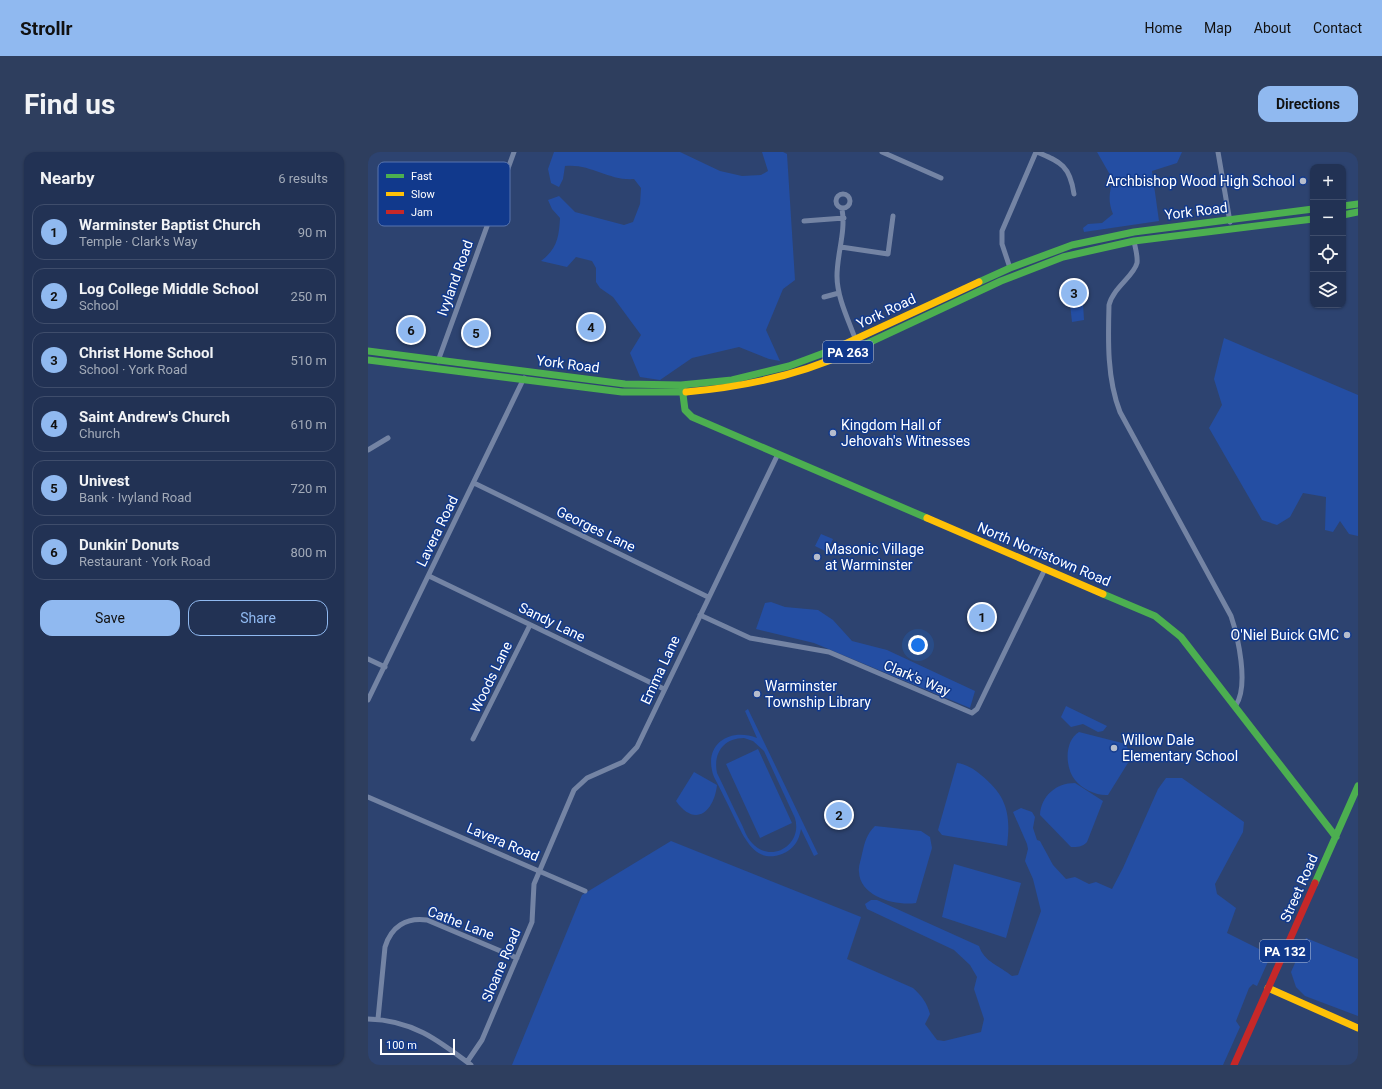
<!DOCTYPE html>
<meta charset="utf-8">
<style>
body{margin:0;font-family:Roboto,sans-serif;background:#2e3e5e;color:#f1f3f6}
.controls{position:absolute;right:12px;top:12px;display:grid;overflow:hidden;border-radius:8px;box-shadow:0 1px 3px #0004}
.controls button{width:36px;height:36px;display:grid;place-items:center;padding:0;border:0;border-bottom:1px solid #3f4d6b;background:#223254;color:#f1f3f6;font:20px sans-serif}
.scale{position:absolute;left:12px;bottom:10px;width:75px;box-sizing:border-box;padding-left:4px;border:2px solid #fff;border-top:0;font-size:11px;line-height:14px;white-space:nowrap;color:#fff;-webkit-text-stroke:3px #11398c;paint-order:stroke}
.you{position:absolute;left:550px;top:493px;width:14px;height:14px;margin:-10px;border:3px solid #fff;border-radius:50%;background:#1a73e8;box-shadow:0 0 0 6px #1a73e833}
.badge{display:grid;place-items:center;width:26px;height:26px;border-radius:50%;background:#90b9f0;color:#111;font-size:13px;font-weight:700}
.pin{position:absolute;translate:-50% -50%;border:2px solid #fff;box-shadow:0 1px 4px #0006}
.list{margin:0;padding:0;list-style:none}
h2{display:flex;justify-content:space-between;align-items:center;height:52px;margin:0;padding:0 16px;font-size:17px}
h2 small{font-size:13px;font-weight:400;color:#a2aab8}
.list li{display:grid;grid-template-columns:26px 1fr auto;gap:12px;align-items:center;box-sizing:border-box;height:56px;margin:0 8px 8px;padding:0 8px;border:1px solid #3f4d6b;border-radius:12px}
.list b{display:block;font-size:15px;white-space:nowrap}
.list p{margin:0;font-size:13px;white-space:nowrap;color:#a2aab8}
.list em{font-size:13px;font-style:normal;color:#a2aab8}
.actions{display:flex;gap:8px;padding:12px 16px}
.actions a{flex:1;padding:9px 0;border:1px solid #90b9f0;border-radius:12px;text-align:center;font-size:14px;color:#90b9f0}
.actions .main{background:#90b9f0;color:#111}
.icon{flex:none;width:22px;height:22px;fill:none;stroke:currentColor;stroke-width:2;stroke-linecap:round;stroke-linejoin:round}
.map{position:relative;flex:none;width:990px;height:913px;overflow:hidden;border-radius:12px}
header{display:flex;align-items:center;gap:24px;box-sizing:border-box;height:56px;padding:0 20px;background:#90b9f0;color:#111}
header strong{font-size:19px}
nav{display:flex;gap:22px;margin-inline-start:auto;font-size:14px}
.intro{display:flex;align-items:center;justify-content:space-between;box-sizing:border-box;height:96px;padding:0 24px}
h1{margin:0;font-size:28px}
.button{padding:10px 18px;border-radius:12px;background:#90b9f0;color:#111;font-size:14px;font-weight:700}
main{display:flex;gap:24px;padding:0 24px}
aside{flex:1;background:#223254;border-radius:12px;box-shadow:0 1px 3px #0004}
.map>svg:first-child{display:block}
.green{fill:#244ea3;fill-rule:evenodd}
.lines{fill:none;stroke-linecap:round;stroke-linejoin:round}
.street{stroke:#7484a4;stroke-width:5}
.fast{stroke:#4caf50;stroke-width:7}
.slow{stroke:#ffc107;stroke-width:7}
.jam{stroke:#c62828;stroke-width:7}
.poi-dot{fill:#b6bdcd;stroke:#11398c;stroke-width:1.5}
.labels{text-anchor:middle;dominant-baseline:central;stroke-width:3;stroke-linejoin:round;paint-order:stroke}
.shield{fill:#11398c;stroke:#b8c4dc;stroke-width:1}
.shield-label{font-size:13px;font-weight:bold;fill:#fff}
.poi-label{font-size:14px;fill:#fff;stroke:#11398c;text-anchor:start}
.street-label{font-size:14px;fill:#fff;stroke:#11398c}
.key{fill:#11398c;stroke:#5874ae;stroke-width:1}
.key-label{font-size:11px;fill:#fff}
</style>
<header>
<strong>Strollr</strong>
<nav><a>Home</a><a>Map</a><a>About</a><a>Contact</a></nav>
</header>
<div class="intro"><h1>Find us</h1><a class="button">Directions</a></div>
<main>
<aside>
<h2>Nearby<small>6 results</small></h2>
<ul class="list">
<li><span class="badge">1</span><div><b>Warminster Baptist Church</b><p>Temple · Clark's Way</p></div><em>90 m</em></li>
<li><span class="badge">2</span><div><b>Log College Middle School</b><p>School</p></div><em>250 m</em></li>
<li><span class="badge">3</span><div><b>Christ Home School</b><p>School · York Road</p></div><em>510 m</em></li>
<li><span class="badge">4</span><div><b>Saint Andrew's Church</b><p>Church</p></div><em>610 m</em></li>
<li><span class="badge">5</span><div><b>Univest</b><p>Bank · Ivyland Road</p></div><em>720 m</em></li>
<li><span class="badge">6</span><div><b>Dunkin' Donuts</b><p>Restaurant · York Road</p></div><em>800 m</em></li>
</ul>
<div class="actions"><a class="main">Save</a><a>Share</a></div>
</aside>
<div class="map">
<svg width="990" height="913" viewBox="0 0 990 913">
<rect width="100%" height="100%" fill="#2d4370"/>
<!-- green -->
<path class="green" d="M186,0H312L352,19L374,24L393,23L400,19L394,0H415L419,2L427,128L415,137L398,178L412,209L401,207L371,195L324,206L292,228L272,225L262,201L273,183L245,145L232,136L228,130V116L224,109L208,105L199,115L173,109C189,97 191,85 192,66L184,57L180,48L191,44L207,60L256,73L265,70L272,52L273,36L266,27C241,29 222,11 197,14L195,27L191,35L183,31L180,17Z
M729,0H814L809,11L784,19L791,69L716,80L715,76L720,72L734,71L745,62C740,50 741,40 745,28Z
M715,151L716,168L704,170L702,152Z
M856,186L990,243V384L981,382L972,369L965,380L957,378L958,345L935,341L922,365L909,373L894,368L841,276L854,253L846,227Z
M453,382L465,387L459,400L447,394Z
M403,450L417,455L450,458L465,468L484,489L519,498L607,539L602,556L446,491L388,477L397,451Z
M698,554L739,574L735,579L730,580L715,572L703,575L693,565Z
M380,557L450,702L446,704L433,677C431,689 425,698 414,702C386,713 375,683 365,663C359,651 353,638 346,625C334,593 361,575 389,586L377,559ZM376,586L385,589L396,599L427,666C435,693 403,712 384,691C378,685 376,676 372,669C364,653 357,637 349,621C345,602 355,586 376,586Z
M711,580L758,592L763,606L740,643C729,644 714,637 707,628C697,616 696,589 711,580Z
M390,597L424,671L392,686L358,612Z
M589,611C598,612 606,617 613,623C639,644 643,662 639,694L574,683L570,678Z
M326,620L349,633C346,660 327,676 308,649Z
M798,626H814L876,670L875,680L847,732L849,742L868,756L859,781L903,803L889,834L885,832L881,836L868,869L872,875L855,913H144L214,743L303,689L493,765L479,807L545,836C554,844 559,851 562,862L557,872L569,888L576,889L613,880L616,867L606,837L609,825L602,813L586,798L499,757L497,752L503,748H509L611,794C616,810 632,814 644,824L650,823L673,759L665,727L657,709L660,697L659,692L645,660L653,656L664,660L667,665L665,676L669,688L672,689L685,713L698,727L707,725L721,732L728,730L744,737L755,716L790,637Z
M707,631L735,649L719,690C714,695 710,695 703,695L672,663C673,644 688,631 707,631Z
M507,674L553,679L562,685L564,696L548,751C528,754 492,745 491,720C490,715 493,708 494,702C497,690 498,683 507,674Z
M586,712L653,731L638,786L574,765Z
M938,786L990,807V864L937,844L928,835L923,820Z"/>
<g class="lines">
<!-- street -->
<path class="street" d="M514,0L573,26
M669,0C693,10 702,14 706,42
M850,0L862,70
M468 49a7 7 0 1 1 14 0a7 7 0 1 1-14 0Z
M474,57C478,80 469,101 469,124C469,146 481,169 488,189
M436,69L476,66
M766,89C767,95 770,104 769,111C766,124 745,136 741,153C740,188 739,227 752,260L863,464C870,485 881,533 868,553
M473,95L520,102L525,64
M642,116L634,92V79L668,0
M456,145L471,141
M70,209L146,0
M0,298L20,286
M106,331L340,445
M61,424L296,537
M332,463L382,486L461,500L604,561L609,557L677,417
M0,507L17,515
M0,548L156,226
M105,587L162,473
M0,645L217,739
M0,867C44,868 70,888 103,913
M10,867L17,795C23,775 38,765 59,768L149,806
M99,910L114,888L164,770L166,732L206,638L219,626L255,610L269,595L410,302"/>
<!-- fast -->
<path class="fast" d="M975,54L990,52
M975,63L990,60
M611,130L642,116L704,93L766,80L945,57
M0,199L257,232L313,233L364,228L421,214L464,198
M481,200L633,129L695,105L766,89L945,67
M0,208L254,240H318
M314,235L317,258L324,265L559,366
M735,442L787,464L813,485L968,685
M947,731L990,634"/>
<!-- slow -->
<path class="slow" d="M464,198L611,130
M318,240C374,235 430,224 481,200
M559,366L735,442
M900,836L990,876"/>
<!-- jam -->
<path class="jam" d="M866,913L947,731"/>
</g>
<!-- markers -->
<g class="poi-dot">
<circle cx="935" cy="29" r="4"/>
<circle cx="465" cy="281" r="4"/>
<circle cx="449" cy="405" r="4"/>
<circle cx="979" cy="483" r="4"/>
<circle cx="389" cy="542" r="4"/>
<circle cx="746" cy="596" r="4"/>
</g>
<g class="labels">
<!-- shield labels -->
<g class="shield">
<rect x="455" y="189" width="50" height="22" rx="3"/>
<rect x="892" y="788" width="50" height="22" rx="3"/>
</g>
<g class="shield-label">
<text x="480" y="200">PA 263</text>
<text x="917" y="799">PA 132</text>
</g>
<!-- poi labels -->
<g class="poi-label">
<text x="927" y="29" text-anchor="end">Archbishop Wood High School</text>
<text x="473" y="273">Kingdom Hall of<tspan x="473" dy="16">Jehovah's Witnesses</tspan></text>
<text x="457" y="397">Masonic Village<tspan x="457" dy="16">at Warminster</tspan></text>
<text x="971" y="483" text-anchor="end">O'Niel Buick GMC</text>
<text x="397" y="534">Warminster<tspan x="397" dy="16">Township Library</tspan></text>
<text x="754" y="588">Willow Dale<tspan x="754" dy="16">Elementary School</tspan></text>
</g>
<!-- street labels -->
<g class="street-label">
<text transform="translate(828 59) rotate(-7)">York Road</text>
<text transform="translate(87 126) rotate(-70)">Ivyland Road</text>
<text transform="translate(518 159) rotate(-25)">York Road</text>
<text transform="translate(200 212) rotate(7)">York Road</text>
<text transform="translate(228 377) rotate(26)">Georges Lane</text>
<text transform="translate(69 379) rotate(-64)">Lavera Road</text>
<text transform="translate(676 402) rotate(23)">North Norristown Road</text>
<text transform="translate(184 470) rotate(26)">Sandy Lane</text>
<text transform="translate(292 518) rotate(-65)">Emma Lane</text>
<text transform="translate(123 525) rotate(-64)">Woods Lane</text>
<text transform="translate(549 526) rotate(23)">Clark's Way</text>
<text transform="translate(135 690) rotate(23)">Lavera Road</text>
<text transform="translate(931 736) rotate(-66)">Street Road</text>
<text transform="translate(93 771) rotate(21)">Cathe Lane</text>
<text transform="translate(133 813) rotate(-67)">Sloane Road</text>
</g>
</g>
<!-- legend -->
<rect x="10" y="10" width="132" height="64" rx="6" class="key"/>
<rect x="18" y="22" width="18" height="4" fill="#4caf50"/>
<rect x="18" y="40" width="18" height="4" fill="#ffc107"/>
<rect x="18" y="58" width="18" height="4" fill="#c62828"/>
<g class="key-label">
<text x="43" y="28">Fast</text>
<text x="43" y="46">Slow</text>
<text x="43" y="64">Jam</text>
</g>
</svg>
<div class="controls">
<button>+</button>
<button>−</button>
<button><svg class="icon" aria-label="locate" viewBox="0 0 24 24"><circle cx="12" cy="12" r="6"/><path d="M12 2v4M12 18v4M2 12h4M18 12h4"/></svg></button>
<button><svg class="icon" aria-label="layers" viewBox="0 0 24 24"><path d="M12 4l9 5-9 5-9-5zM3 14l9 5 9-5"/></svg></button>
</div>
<div class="scale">100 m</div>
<div class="you"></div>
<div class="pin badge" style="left:614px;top:465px">1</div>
<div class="pin badge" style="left:471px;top:663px">2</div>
<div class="pin badge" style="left:706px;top:141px">3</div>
<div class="pin badge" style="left:223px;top:175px">4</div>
<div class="pin badge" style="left:108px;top:181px">5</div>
<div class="pin badge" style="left:43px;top:178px">6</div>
</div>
</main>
